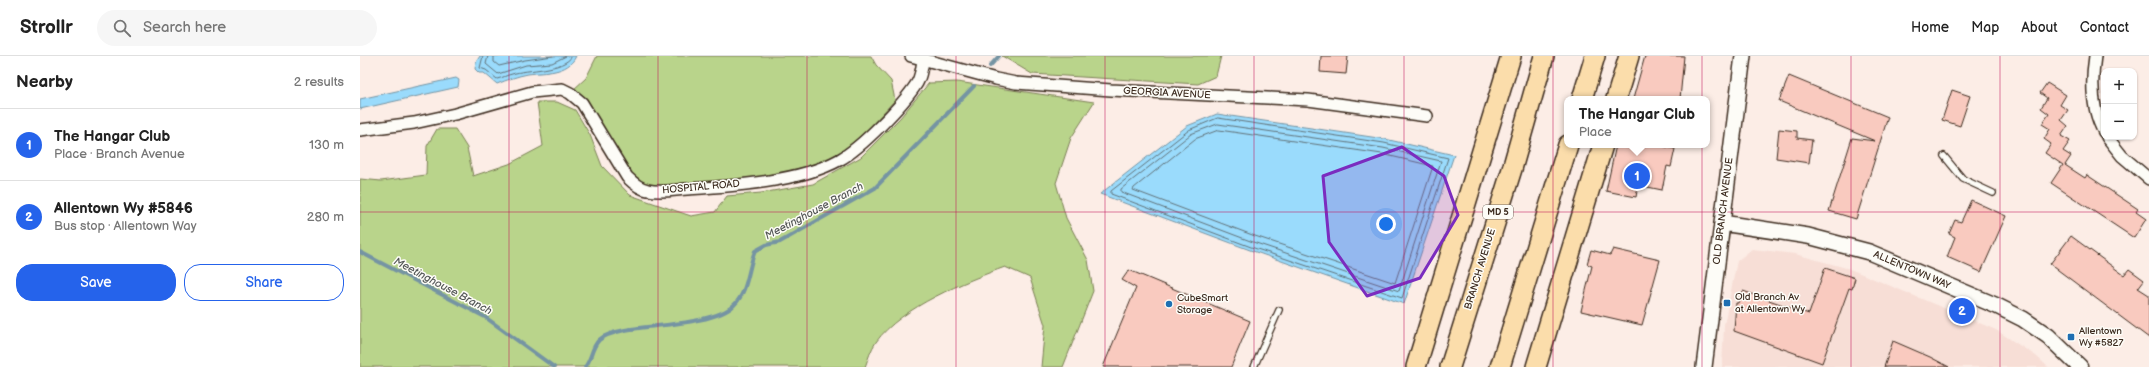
<!DOCTYPE html>
<meta charset="utf-8">
<style>
body{margin:0;font-family:"Balsamiq Sans",sans-serif;background:#f6f6f6;color:#222}
.controls{position:absolute;right:12px;top:12px;display:grid;overflow:hidden;border-radius:8px;box-shadow:0 1px 3px #0004}
.controls button{width:36px;height:36px;display:grid;place-items:center;padding:0;border:0;border-bottom:1px solid #e0e0e0;background:#fff;color:#222;font:20px sans-serif}
.you{position:absolute;left:1026px;top:168px;width:14px;height:14px;margin:-10px;border:3px solid #fff;border-radius:50%;background:#1a73e8;box-shadow:0 0 0 6px #1a73e833}
.badge{display:grid;place-items:center;width:26px;height:26px;border-radius:50%;background:#2563eb;color:#fff;font-size:13px;font-weight:700}
.pin{position:absolute;translate:-50% -50%;border:2px solid #fff;box-shadow:0 1px 4px #0006}
.popup{position:absolute;left:1204px;top:40px;width:146px;height:52px;box-sizing:border-box;display:grid;place-content:center;border-radius:8px;background:#fff;filter:drop-shadow(0 1px 3px #0005);font-size:13px;white-space:nowrap;color:#767676}
.popup b{font-size:15px;color:#222}
.popup::after{content:'';position:absolute;left:50%;top:100%;margin-left:-8px;border:8px solid transparent;border-top-color:#fff}
.list{margin:0;padding:0;list-style:none}
h2{display:flex;justify-content:space-between;align-items:center;height:52px;margin:0;padding:0 16px;font-size:17px}
h2 small{font-size:13px;font-weight:400;color:#767676}
.list li{display:grid;grid-template-columns:26px 1fr auto;gap:12px;align-items:center;box-sizing:border-box;height:72px;padding:0 16px;border-top:1px solid #e0e0e0}
.list b{display:block;font-size:15px;white-space:nowrap}
.list p{margin:0;font-size:13px;white-space:nowrap;color:#767676}
.list em{font-size:13px;font-style:normal;color:#767676}
.actions{display:flex;gap:8px;padding:12px 16px}
.actions a{flex:1;padding:9px 0;border:1px solid #2563eb;border-radius:16px;text-align:center;font-size:14px;color:#2563eb}
.actions .main{background:#2563eb;color:#fff}
.icon{flex:none;width:22px;height:22px;fill:none;stroke:currentColor;stroke-width:2;stroke-linecap:round;stroke-linejoin:round}
.map{position:relative;flex:none;width:1789px;height:311px;overflow:hidden}
header{display:flex;align-items:center;gap:24px;box-sizing:border-box;height:56px;padding:0 20px;background:#fff;border-bottom:1px solid #e0e0e0}
header strong{font-size:19px}
nav{display:flex;gap:22px;margin-inline-start:auto;font-size:14px}
.search{width:280px;height:36px;background:#f6f6f6;display:flex;align-items:center;gap:10px;box-sizing:border-box;padding:0 14px;border-radius:22px;color:#767676;font-size:15px}
main{display:flex}
aside{flex:1;background:#fff}
.map>svg:first-child{display:block}
.built{fill:#f7ded6}
.green{fill:#b9d48b;stroke:#7a7f54}
.water{fill:#9adbfc;stroke:#7494a3}
.lines{fill:none;stroke-linecap:round;stroke-linejoin:round}
.shore{stroke:#617177;stroke-width:1}
.stream{stroke:#7494a3;stroke-width:4}
.building{fill:#f9cabf;stroke:#3b2a1e}
.lane-casing{stroke:#3b2a1e;stroke-width:8}
.street-casing{stroke:#3b2a1e;stroke-width:14}
.secondary-casing{stroke:#3b2a1e;stroke-width:18}
.highway-casing{stroke:#3b2a1e;stroke-width:22}
.lane{stroke:#fdfcf7;stroke-width:5.5}
.street{stroke:#fdfcf7;stroke-width:11}
.secondary{stroke:#fdfcf7;stroke-width:15}
.highway{stroke:#fbddab;stroke-width:19}
.marked{fill:#7b2cbf;fill-opacity:0.2;stroke:#7b2cbf;stroke-width:3;stroke-linejoin:round}
.grid{fill:none;stroke:#c2185b;stroke-width:1;stroke-opacity:0.55}
.poi-dot{fill:#1f6fb2;stroke:#fdfcf7;stroke-width:1.5}
.labels{text-anchor:middle;dominant-baseline:central;stroke-width:3;stroke-linejoin:round;paint-order:stroke}
.shield{fill:#fdfcf7;stroke:#75695f;stroke-width:1}
.shield-label{font-size:9px;font-weight:bold;fill:#3b2a1e}
.street-label{font-size:10px;fill:#3b2a1e;stroke:#fdfcf7}
.poi-label{font-size:10px;fill:#3b2a1e;stroke:#fdfcf7;text-anchor:start}
.water-label{font-size:11px;font-style:italic;fill:#535656;stroke:#fdfcf7}
</style>
<header>
<strong>Strollr</strong>
<div class="search"><svg class="icon" aria-label="search" viewBox="0 0 24 24"><circle cx="10" cy="10" r="6"/><path d="M15 15l6 6"/></svg>Search here</div>
<nav><a>Home</a><a>Map</a><a>About</a><a>Contact</a></nav>
</header>
<main>
<aside>
<h2>Nearby<small>2 results</small></h2>
<ul class="list">
<li><span class="badge">1</span><div><b>The Hangar Club</b><p>Place · Branch Avenue</p></div><em>130 m</em></li>
<li><span class="badge">2</span><div><b>Allentown Wy #5846</b><p>Bus stop · Allentown Way</p></div><em>280 m</em></li>
</ul>
<div class="actions"><a class="main">Save</a><a>Share</a></div>
</aside>
<div class="map">
<svg width="1789" height="311" viewBox="0 0 1789 311">
<rect width="100%" height="100%" fill="#fcede6"/>
<filter id="ink" filterUnits="userSpaceOnUse"><feTurbulence type="fractalNoise" baseFrequency=".025" numOctaves="2"/><feDisplacementMap in="SourceGraphic" scale="8" xChannelSelector="R" yChannelSelector="G"/><feConvolveMatrix kernelMatrix="1 2 1 2 8 2 1 2 1" color-interpolation-filters="sRGB"/></filter>
<g filter="url(#ink)">
<!-- built -->
<path class="built" d="M1392,193L1435,198L1490,213L1636,274L1676,300L1688,311H1362L1364,269L1377,205Z"/>
<!-- green -->
<path class="green" d="M237,0H511L516,9L531,25L535,44C518,62 501,83 480,96C442,121 380,124 336,127C324,128 311,131 299,131C289,130 280,126 271,121L213,34L226,22Z
M642,0H861L856,20L838,28L672,18Z
M597,26L734,46L711,82L696,127L706,162L728,204L733,235L703,311H681L685,269L670,222L645,211C606,225 541,251 516,286C511,293 508,303 505,311H0V123L21,125L66,119L67,90L77,73H95L107,92L113,120L149,108L183,90L177,46H197L215,54L230,79L242,110L270,139L331,160L355,156L367,140L401,137L453,128L501,101L540,62L569,27Z"/>
<!-- water -->
<path class="water" d="M120,0H216C208,18 184,16 168,18C157,20 147,24 137,28L124,17H119L115,13L116,6Z
M96,22L99,24L98,31L0,53V43Z
M857,58L1025,83L1094,99L1044,248L890,194L740,138L827,70Z"/>
<g class="lines">
<!-- shore -->
<path class="shore" d="M123,0L120,12L126,14L137,23C142,22 147,19 152,18C167,13 204,15 212,0
M128,0L126,8L138,18L166,9L192,7L206,0
M134,0V6L139,10L165,4L193,0
M858,62L1024,87L1088,102L1042,242L891,191L751,138V135L829,74Z
M858,68L1023,92L1081,105L1039,235L893,186L761,136V133L831,78Z
M859,74L1022,98L1073,110L1035,227L895,180L773,134L774,132L835,83Z"/>
<!-- stream -->
<path class="stream" d="M630,10L639,0
M0,196L125,261L194,311
M225,311C232,303 231,292 239,284C246,278 256,276 265,274C292,269 356,268 374,249C388,236 388,212 395,195L406,189L420,186L515,132L614,30"/>
</g>
<!-- building -->
<path class="building" d="M961,0H988L986,18L960,16Z
M1285,0H1324L1320,43H1273Z
M1429,20L1528,61L1496,163L1469,155L1492,82L1515,85L1419,45Z
M1687,27L1706,39L1700,49L1708,54L1701,64L1708,70L1701,80L1710,85L1703,95L1711,100L1705,109L1725,122L1727,119L1778,153L1776,156L1786,163L1774,182L1691,127L1703,109L1685,97L1691,88L1684,83L1690,73L1682,68L1689,58L1681,52L1687,42L1680,37Z
M1592,34L1610,40L1600,70L1582,64Z
M1419,73L1437,75V82L1452,84L1449,107L1416,102Z
M1256,89H1297L1315,93L1311,111L1307,110L1302,134L1278,129L1276,141L1246,135Z
M1611,144L1646,160L1621,216L1587,201L1595,181L1589,178L1595,164L1601,166Z
M1711,180L1764,219L1769,213L1784,224L1778,232L1789,239V282L1690,208Z
M1253,193L1300,204L1282,269L1221,255L1232,210L1227,208L1231,194L1250,199Z
M1465,212L1495,222L1492,233L1489,232L1462,307L1374,275L1376,247H1378L1383,235L1449,258Z
M769,214L890,265L871,311H743L776,232L762,224Z
M1533,285L1570,301L1589,311H1524Z"/>
<g class="lines">
<defs>
<path id="lane" d="M1584,100L1603,123L1633,137
M894,311L919,254"/>
<path id="street" d="M551,0L636,23L656,27L751,34L948,44L1067,60
M1735,0C1731,26 1731,53 1744,76
M0,74L54,67L95,58L172,36L202,33L210,37L222,47L267,121C273,127 280,133 288,134C300,137 315,134 327,133C372,130 439,126 479,104C501,92 543,49 557,27C561,20 562,12 563,4
M1747,81L1762,100L1789,123"/>
<path id="secondary" d="M1362,167L1448,180L1509,196L1637,250L1663,263L1688,280L1720,311
M1344,311L1383,0"/>
<path id="highway" d="M1222,43L1235,0
M1256,43L1269,0
M1056,311L1151,0
M1090,311L1152,113L1184,0
M1140,311L1208,89
M1176,311L1243,89"/>
</defs>
<!-- lane casing -->
<use href="#lane" class="lane-casing"/>
<!-- street casing -->
<use href="#street" class="street-casing"/>
<!-- secondary casing -->
<use href="#secondary" class="secondary-casing"/>
<!-- highway casing -->
<use href="#highway" class="highway-casing"/>
<!-- lane -->
<use href="#lane" class="lane"/>
<!-- street -->
<use href="#street" class="street"/>
<!-- secondary -->
<use href="#secondary" class="secondary"/>
<!-- highway -->
<use href="#highway" class="highway"/>
</g>
</g>
<!-- marked area -->
<path class="marked" d="M1042,91L1084,120L1098,159L1060,222L1007,240L969,186L963,120Z"/>
<!-- grid -->
<path class="grid" d="M149,0V311M298,0V311M447,0V311M596,0V311M745,0V311M894,0V311M1044,0V311M1193,0V311M1342,0V311M1491,0V311M1640,0V311M0,156H1789"/>
<!-- markers -->
<g class="poi-dot">
<rect x="1363" y="243" width="8" height="8" rx="2"/>
<circle cx="809" cy="248" r="4"/>
<rect x="1707" y="277" width="8" height="8" rx="2"/>
</g>
<g class="labels">
<!-- shield labels -->
<rect class="shield" x="1123" y="149" width="30" height="14" rx="3"/>
<g class="shield-label">
<text x="1138" y="156">MD 5</text>
</g>
<!-- street labels -->
<g class="street-label">
<text transform="translate(807 37) rotate(3)">GEORGIA AVENUE</text>
<text transform="translate(341 131) rotate(-5)">HOSPITAL ROAD</text>
<text transform="translate(1363 155) rotate(-83)">OLD BRANCH AVENUE</text>
<text transform="translate(1120 213) rotate(-73)">BRANCH AVENUE</text>
<text transform="translate(1552 214) rotate(23)">ALLENTOWN WAY</text>
</g>
<!-- poi labels -->
<g class="poi-label">
<text x="1375" y="241">Old Branch Av<tspan x="1375" dy="12">at Allentown Wy</tspan></text>
<text x="817" y="242">CubeSmart<tspan x="817" dy="12">Storage</tspan></text>
<text x="1719" y="275">Allentown<tspan x="1719" dy="12">Wy #5827</tspan></text>
</g>
<!-- water labels -->
<g class="water-label">
<text transform="translate(454 155) rotate(-28)">Meetinghouse Branch</text>
<text transform="translate(83 230) rotate(28)">Meetinghouse Branch</text>
</g>
</g>
</svg>
<div class="controls">
<button>+</button>
<button>−</button>
</div>
<div class="you"></div>
<div class="pin badge" style="left:1277px;top:120px">1</div>
<div class="popup"><b>The Hangar Club</b>Place</div>
<div class="pin badge" style="left:1602px;top:255px">2</div>
</div>
</main>
